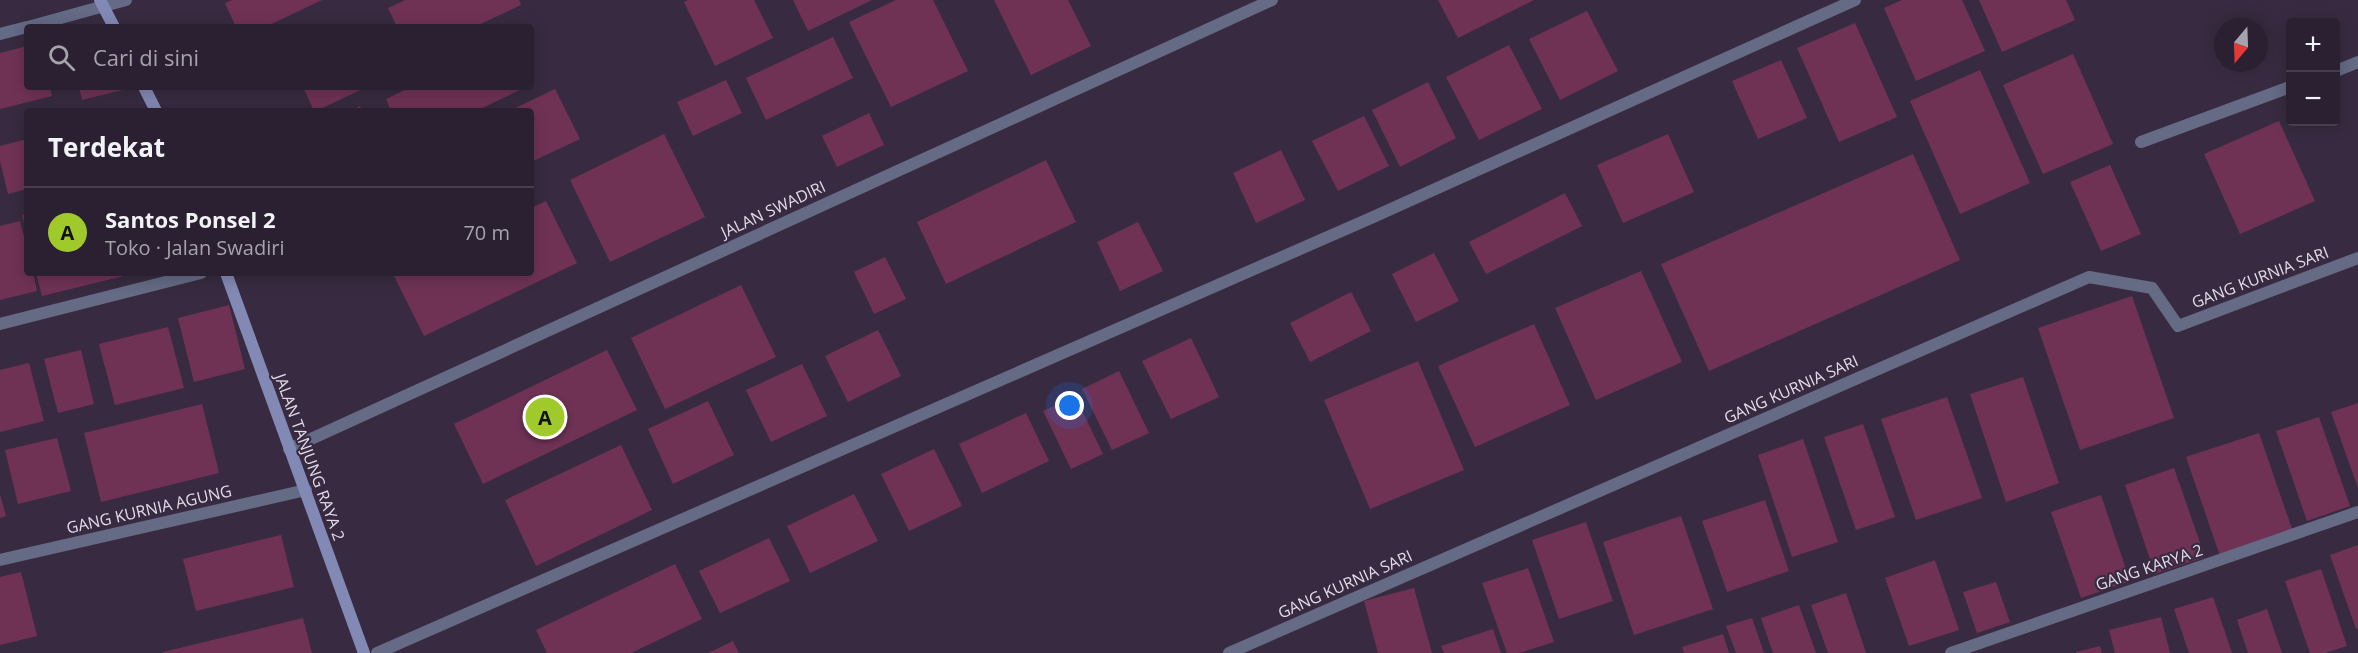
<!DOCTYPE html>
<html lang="id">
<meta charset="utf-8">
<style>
body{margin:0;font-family:"Open Sans",sans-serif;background:#322839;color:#f1f3f6}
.controls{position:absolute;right:18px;top:18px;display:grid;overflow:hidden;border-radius:6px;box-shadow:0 3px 15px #0003}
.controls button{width:54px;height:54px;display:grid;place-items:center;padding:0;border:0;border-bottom:2px solid #463e4d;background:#2a2031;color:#f1f3f6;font:30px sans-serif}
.compass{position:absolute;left:2214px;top:18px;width:54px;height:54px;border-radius:50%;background:#2a2031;box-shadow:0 3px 15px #0003;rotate:199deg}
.you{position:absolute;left:1070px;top:406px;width:21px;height:21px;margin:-15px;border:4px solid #fff;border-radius:50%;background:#1a73e8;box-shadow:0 0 0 9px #1a73e833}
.badge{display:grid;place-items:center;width:39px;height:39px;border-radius:50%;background:#a0c92b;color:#111;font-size:20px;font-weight:700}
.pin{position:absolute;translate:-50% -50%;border:3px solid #fff;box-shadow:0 2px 6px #0006}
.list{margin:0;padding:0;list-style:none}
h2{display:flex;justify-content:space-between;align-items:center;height:78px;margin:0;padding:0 24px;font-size:26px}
h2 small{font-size:20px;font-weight:400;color:#a5a3ab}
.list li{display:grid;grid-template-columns:39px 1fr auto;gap:18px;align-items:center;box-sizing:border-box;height:90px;padding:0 24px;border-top:2px solid #463e4d}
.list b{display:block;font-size:22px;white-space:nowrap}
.list p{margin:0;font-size:20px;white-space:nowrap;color:#a5a3ab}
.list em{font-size:20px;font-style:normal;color:#a5a3ab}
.icon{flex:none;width:33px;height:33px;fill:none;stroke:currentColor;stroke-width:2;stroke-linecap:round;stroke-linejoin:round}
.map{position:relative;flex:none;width:2358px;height:653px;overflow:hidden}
.search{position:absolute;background:#2a2031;box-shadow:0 3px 15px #0003;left:24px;top:24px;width:510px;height:66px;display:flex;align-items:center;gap:15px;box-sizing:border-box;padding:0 21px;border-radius:6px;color:#a5a3ab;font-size:22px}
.panel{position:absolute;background:#2a2031;box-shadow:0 3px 15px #0003;left:24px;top:108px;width:510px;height:168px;border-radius:6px}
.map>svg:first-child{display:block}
.building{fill:#6f3255}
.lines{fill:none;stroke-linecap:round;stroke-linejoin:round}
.street{stroke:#656a85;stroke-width:12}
.secondary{stroke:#8289b4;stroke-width:12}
.labels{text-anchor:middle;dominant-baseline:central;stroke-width:4.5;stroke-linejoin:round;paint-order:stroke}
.street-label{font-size:16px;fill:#e2dae8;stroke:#382b41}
</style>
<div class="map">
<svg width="2358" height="653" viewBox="0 0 2358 653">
<rect width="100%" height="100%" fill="#382b41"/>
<!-- building -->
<path class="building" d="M232,0H322L265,27H236L225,3Z
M405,0H519L521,5L474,27H397L388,8Z
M688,0H754L773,38L715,66L684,2Z
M793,0H872L808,31Z
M896,0H933L968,71L891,107L849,22Z
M994,0H1068L1091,46L1031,75Z
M1438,0H1534L1458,38Z
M1902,0H1962L1985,51L1916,81L1884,8Z
M1979,0H2066L2075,20L2002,52Z
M1587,11L1618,71L1560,100L1529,39Z
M1855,23L1897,117L1839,142L1797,48Z
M833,37L853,78L766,120L746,78Z
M1509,45L1542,109L1479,140L1446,77Z
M27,46V87H50L52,96L0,109V53Z
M2073,54L2113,144L2043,174L2003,85Z
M1781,60L1807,118L1758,139L1732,81Z
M1980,70L2030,183L1960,214L1910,101Z
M726,80L742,113L693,136L677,102Z
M1428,82L1456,138L1400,167L1372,110Z
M79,87H126L127,89L82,100Z
M303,87H367L316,111H314Z
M411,87H526L476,111H391L386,99Z
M555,89L580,139L531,162V111H509Z
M360,106L362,111H349Z
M869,113L884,145L837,167L822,136Z
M1364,116L1389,166L1338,191L1312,141Z
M2279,121L2315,201L2240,234L2204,154Z
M664,134L705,217L610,262L570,180Z
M1668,134L1694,192L1623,223L1597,165Z
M27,139V189L8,194L0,161V146Z
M1281,150L1305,200L1256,223L1233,173Z
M1913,154L1960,260L1709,371L1661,264Z
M1046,160L1076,222L946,284L917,222Z
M2110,165L2141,234L2101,251L2070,182Z
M1565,193L1582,226L1486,274L1469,242Z
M546,201L577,263L424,336L393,274L531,273V208Z
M27,214V232H26L22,215Z
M20,221L27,249V273H33L37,291L0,300V226Z
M1138,222L1163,271L1120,291L1097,242Z
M1434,253L1459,301L1416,322L1392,274Z
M885,257L906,299L874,314L854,272Z
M1641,271L1682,362L1596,400L1555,308Z
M36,273H132V274L42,296Z
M741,285L776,357L665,409L631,338Z
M1351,292L1371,331L1310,362L1290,323Z
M2132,296L2174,418L2080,450L2038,328Z
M229,305L245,369L194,382L178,318Z
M1534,324L1570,405L1475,447L1438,366Z
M168,327L184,388L115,405L99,344Z
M878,330L901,376L848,402L825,356Z
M1191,338L1219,397L1171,419L1142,361Z
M81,350L94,404L58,413L44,359Z
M607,350L637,410L483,484L454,424Z
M1418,361L1464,470L1370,509L1324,400Z
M29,363L44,421L0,432V370Z
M802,364L827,416L771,442L746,390Z
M1119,371L1149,433L1112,450L1082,389Z
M2023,377L2059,483L2006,502L1970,394Z
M1075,396L1103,454L1071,469L1043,411Z
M1947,397L1982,498L1916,520L1881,419Z
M708,401L734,455L673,484L648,429Z
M2358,403V488L2331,412Z
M202,404L219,473L101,502L84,433Z
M1026,413L1049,461L982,493L959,444Z
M2319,417L2350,506L2307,521L2276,431Z
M1863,424L1895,517L1856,530L1824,437Z
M2259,433L2293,532L2220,556L2186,457Z
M57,438L71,491L18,504L5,450Z
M1803,439L1838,542L1792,557L1758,455Z
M621,445L652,510L536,566L505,500Z
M934,449L962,506L909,531L881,474Z
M2174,468L2205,557L2155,574L2125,485Z
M0,494L6,516L0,518Z
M854,494L878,541L810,573L787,526Z
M2101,495L2130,581L2081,598L2051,512Z
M1765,500L1789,571L1727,592L1702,521Z
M1681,516L1713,609L1634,635L1603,542Z
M1586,522L1613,601L1559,619L1532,540Z
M281,535L294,587L196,611L183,559Z
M769,538L790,581L720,613L699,571Z
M2358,545V628L2356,629L2330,555Z
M1935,560L1959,630L1909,646L1885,578Z
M675,564L702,619L631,653H547L536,630Z
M1528,568L1554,642L1519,653H1507L1482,583Z
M2321,569L2347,646L2325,653H2310L2285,581Z
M21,572L37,636L0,645V577Z
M1996,582L2010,622L1977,633L1963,592Z
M1414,588L1432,653H1378L1364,601Z
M1846,593L1866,653H1828L1811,605Z
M2213,597L2232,653H2189L2174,609Z
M1799,605L1816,653H1773L1761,618Z
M2267,609L2282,653H2248L2237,620Z
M2161,617L2170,653H2115L2109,630Z
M303,618L312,653H163V652Z
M1752,618L1764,653H1736L1726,626Z
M1493,629L1501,653H1444L1441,646Z
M1723,634L1729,653H1684L1682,647Z
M733,641L739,653H708Z
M2100,646L2102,653H2076V652Z"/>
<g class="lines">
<!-- street -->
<path class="street" d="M28,27L126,0
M0,34L27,27
M2336,71L2358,62
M2141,142L2290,87
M0,324L201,273
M289,449L1272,0
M0,560L306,490
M377,653L1371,218L1855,0
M1229,653L2089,277L2152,288L2178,326L2358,258
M1951,653L2358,512"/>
<!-- secondary -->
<path class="secondary" d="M100,0L114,27
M144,87L156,111
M226,273L364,653"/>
</g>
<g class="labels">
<!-- street labels -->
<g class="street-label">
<text transform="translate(773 209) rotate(-25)">JALAN SWADIRI</text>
<text transform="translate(2260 277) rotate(-21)">GANG KURNIA SARI</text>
<text transform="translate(1791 389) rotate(-24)">GANG KURNIA SARI</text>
<text transform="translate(310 457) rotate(70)">JALAN TANJUNG RAYA 2</text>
<text transform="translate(149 509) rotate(-13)">GANG KURNIA AGUNG</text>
<text transform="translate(2149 567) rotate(-19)">GANG KARYA 2</text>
<text transform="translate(1345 584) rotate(-24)">GANG KURNIA SARI</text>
</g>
</g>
</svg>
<div class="controls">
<button>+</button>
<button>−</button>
</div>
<svg class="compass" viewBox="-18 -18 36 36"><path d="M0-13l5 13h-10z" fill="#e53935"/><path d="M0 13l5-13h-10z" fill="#a5a3ab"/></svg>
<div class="you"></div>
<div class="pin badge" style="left:545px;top:417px">A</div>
<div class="search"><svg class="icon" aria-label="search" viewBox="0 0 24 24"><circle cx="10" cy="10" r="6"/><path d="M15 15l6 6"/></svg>Cari di sini</div>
<section class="panel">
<h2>Terdekat<small></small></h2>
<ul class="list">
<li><span class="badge">A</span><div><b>Santos Ponsel 2</b><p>Toko · Jalan Swadiri</p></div><em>70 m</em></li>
</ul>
</section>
</div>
